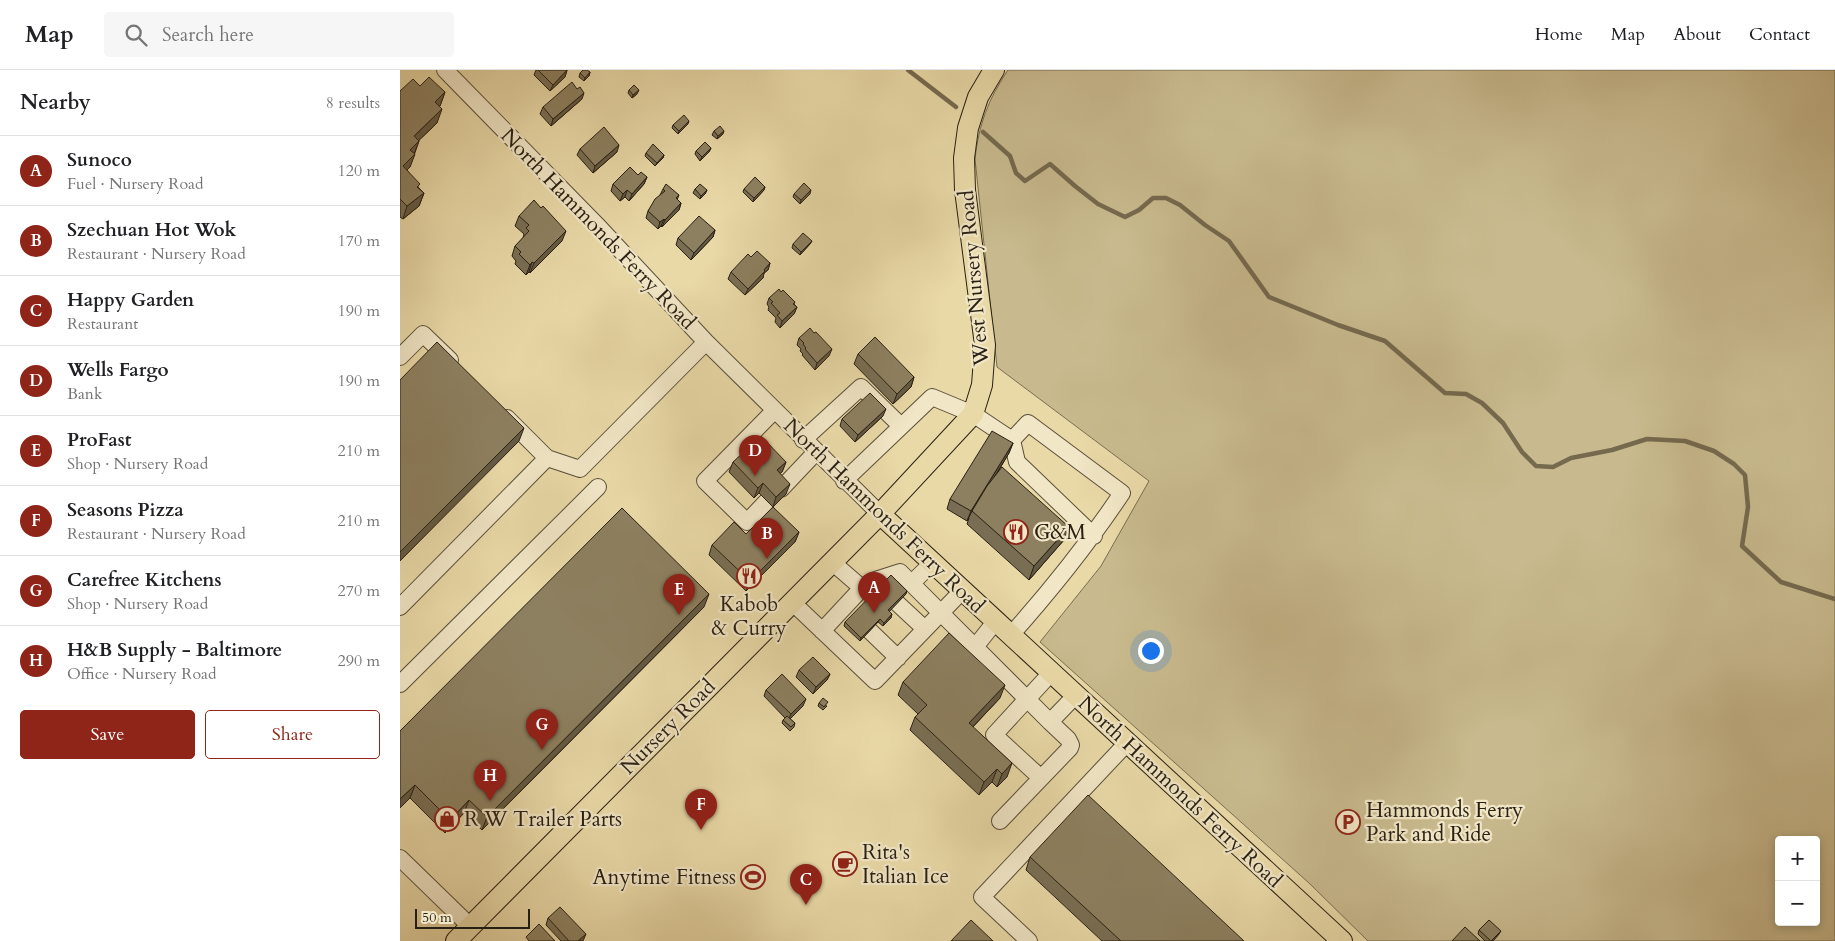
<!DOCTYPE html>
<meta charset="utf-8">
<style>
body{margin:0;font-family:Cardo,serif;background:#f6f6f6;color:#202124}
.controls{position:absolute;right:15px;bottom:15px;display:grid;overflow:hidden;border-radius:5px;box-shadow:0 2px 8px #0003}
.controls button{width:45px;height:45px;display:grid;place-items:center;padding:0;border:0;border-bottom:1px solid #e0e0e0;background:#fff;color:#202124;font:25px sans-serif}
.scale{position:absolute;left:15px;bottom:12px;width:115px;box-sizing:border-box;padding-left:5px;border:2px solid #292014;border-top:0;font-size:14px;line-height:18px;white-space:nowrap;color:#292014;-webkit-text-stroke:4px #f1e6c6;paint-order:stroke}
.you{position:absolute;left:750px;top:580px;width:18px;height:18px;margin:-12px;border:4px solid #fff;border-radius:50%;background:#1a73e8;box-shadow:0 0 0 8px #1a73e833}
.badge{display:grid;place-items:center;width:32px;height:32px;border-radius:50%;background:#8f2418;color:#fff;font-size:16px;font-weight:700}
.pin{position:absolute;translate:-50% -41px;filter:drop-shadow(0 1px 2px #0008)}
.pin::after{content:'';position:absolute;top:26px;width:18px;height:15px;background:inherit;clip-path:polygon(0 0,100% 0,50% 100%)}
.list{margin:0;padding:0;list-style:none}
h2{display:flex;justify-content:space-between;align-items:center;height:65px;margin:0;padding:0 20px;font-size:21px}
h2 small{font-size:16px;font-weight:400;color:#757577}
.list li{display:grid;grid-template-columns:32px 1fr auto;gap:15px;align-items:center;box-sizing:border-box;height:70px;padding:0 20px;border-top:1px solid #e0e0e0}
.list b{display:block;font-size:19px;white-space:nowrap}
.list p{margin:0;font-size:16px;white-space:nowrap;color:#757577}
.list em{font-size:16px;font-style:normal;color:#757577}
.actions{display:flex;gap:10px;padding:15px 20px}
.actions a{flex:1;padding:11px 0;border:1px solid #8f2418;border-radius:5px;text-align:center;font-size:18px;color:#8f2418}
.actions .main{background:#8f2418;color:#fff}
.icon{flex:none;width:28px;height:28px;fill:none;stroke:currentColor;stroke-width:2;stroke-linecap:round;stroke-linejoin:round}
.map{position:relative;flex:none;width:1435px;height:871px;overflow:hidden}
header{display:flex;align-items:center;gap:30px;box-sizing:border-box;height:70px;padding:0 25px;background:#fff;border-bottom:1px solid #e0e0e0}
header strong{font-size:24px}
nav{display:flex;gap:28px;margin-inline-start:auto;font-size:18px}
.search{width:350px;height:45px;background:#f6f6f6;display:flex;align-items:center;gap:12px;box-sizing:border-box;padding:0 18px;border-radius:5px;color:#757577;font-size:19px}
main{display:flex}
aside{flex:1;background:#fff}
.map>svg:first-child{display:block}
.green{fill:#c8ba8e;stroke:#786d51;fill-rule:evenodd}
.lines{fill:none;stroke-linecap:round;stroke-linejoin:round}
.stream{stroke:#75694e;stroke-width:4.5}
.minor-casing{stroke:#594e39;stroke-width:18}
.major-casing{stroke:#292014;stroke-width:22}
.minor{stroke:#f1e6c6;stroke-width:16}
.major{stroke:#e9d9a7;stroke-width:20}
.wall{fill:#796e53;stroke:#292014}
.shaded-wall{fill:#635a43;stroke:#292014}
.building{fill:#8d8060;stroke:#292014}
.labels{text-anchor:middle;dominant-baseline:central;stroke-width:4.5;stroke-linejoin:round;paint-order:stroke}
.street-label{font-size:21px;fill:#292014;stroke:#f1e6c6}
.poi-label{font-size:21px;fill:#292014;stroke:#f1e6c6;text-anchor:start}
</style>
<header>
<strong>Map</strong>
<div class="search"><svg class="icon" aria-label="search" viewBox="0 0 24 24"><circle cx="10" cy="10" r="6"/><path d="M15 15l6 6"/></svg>Search here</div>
<nav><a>Home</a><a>Map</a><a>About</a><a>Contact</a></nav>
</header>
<main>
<aside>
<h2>Nearby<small>8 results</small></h2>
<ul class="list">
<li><span class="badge">A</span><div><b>Sunoco</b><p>Fuel · Nursery Road</p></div><em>120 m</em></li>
<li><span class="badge">B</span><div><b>Szechuan Hot Wok</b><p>Restaurant · Nursery Road</p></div><em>170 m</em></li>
<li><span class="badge">C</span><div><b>Happy Garden</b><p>Restaurant</p></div><em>190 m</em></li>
<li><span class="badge">D</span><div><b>Wells Fargo</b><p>Bank</p></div><em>190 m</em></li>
<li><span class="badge">E</span><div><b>ProFast</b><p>Shop · Nursery Road</p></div><em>210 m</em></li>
<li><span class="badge">F</span><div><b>Seasons Pizza</b><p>Restaurant · Nursery Road</p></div><em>210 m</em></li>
<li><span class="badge">G</span><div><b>Carefree Kitchens</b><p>Shop · Nursery Road</p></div><em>270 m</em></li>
<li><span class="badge">H</span><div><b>H&amp;B Supply - Baltimore</b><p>Office · Nursery Road</p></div><em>290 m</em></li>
</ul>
<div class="actions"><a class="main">Save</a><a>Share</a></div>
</aside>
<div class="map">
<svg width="1435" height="871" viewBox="0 0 1435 871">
<rect width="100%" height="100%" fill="#e9d9a7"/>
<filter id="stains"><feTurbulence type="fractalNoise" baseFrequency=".004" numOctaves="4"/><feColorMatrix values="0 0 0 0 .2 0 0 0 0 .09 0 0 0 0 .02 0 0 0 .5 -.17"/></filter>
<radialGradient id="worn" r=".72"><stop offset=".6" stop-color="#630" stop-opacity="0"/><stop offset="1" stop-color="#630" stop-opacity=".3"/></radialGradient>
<!-- green -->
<path class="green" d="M608,0H1435V871H968L909,813L640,572L701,496L749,411L597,297L575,89C579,54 588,30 608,0ZM1379,770H1416V852H1379Z"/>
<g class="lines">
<!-- stream -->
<path class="stream" d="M508,0L556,37
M583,62L610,86L616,103L625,111L650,94L675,116L698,134L725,147L739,140L753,128H766L780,135L805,155L829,171L869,227L938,255L985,271L1045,323L1066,324L1082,333L1103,353L1122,382L1136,396L1153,397L1171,388L1212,380L1247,369L1285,371L1314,381L1334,394L1345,405L1348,437L1342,476L1381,512L1435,529"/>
<defs>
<path id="minor" d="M45,0L196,154L306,272L480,444
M0,287L23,264L50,290
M107,348L147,388L180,399L306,272
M403,370L461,317L501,356
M612,370L617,392L694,466
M444,411L532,327L573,344L612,370L628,353L722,423C688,474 651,520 610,566
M381,419L416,382
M367,431L347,452L305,411L374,341
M432,492L462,518
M512,513L532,493
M392,532L475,611L562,521
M497,533L525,559
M0,537L147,388
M422,561L462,518L472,511L500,502L650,652
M470,561L498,588
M575,577L595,552
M0,614L198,417
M641,708L594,665L651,603
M600,751L670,678L671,675L668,669L650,652L676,625
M0,788L71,857
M629,871L582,827L727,673"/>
<path id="major" d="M480,444L942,871
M56,871L480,444L573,344L582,315L585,275L565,120L564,88L568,58L578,27L594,0"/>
</defs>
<!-- minor casing -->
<use href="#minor" class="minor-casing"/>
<!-- major casing -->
<use href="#major" class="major-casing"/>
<!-- minor -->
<use href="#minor" class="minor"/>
<!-- major -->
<use href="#major" class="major"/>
</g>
<!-- wall -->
<path class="wall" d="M136,0H167L165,7L150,21L134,5Z
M190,2L189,6L184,11L179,7L180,3Z
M229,20L237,24L232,28L228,23Z
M0,21L45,22L40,36L39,37L37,53L19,70V71L10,97L7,100L19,118L24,123L19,136L3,149L0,147Z
M182,29L151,56L140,44L143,37Z
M288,54L278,64L272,58L273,55Z
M314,61L323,64L317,69L312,65Z
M311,78L309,82L300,91L295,84L296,81Z
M180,79L217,82L193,103L177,85Z
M246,83L264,85L263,88L255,96L245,86Z
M238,105L247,107L244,114L229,131L225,127L220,131L211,121L213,114Z
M365,117L364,120L353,132L343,122L344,119Z
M263,119L279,125L277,130L281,133L279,140L262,157L261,156L258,159L246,148L248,141L260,125Z
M295,119L307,120L305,124L300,129L293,123Z
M394,124H410L400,134L393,127Z
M119,146L162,171L130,203L129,202L126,205L115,194L116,191L112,186L115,176L123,168L124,164L115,156Z
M315,160L313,167L291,190L276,175L278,168Z
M412,171L410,174L400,185L392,178L393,174Z
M351,187L370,193L368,200L364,203L363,208L345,225L328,209L331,202Z
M381,222L395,232L394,234L397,237L394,244L380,258L375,252L376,248L368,240L369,237L367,234L369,228Z
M399,268L429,286L415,300L402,285L403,284L400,281L401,279L397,275Z
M458,284L514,307L511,317L493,334L454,294Z
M483,346L455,372L440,356L442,349Z
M613,373L609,383L596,405L669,457L664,470L629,510L567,454L569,448L567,451L547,439L550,429Z
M333,392H386L382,402L380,404L386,424L373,437L359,423L354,428L329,402Z
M399,462L395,472L346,521L309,485L312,475L346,464Z
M506,524L489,541L491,548L483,556L478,552L460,571L444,556L445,552Z
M304,537L82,760L64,743L45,763L10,728L0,738V661Z
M399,600L430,604L427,610L413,624L396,607Z
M503,612L600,628L573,657L607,707L597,717L592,712L579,725L510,660L515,647L518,644L498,625Z
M366,620L403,636L390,649L395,653L394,657L390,661L382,653L383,650L385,648L364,626Z
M419,633L427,636L423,640L418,636Z
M630,787L844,871H702L626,800Z
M148,848L183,871H161L146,855Z
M1079,860L1099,864L1093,871H1085L1078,864Z"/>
<!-- shaded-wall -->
<path class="shaded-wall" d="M167,0L165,7L150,21L153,15Z
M190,2L189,6L184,11L185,8Z
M239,20L237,24L232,28L233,25Z
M45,22L40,36L30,45L35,32Z
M184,23L182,29L151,56L153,49Z
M42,39L37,53L10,79L14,66Z
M289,51L288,54L278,64L279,61Z
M324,61L323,64L317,69L318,66Z
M19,71L14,84L10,80Z
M219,75L217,82L193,103L195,96Z
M311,78L309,82L300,91L302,87Z
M15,84L10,97L0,107L3,96Z
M264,85L263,88L255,96L257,93Z
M247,107L244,114L229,131L232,124Z
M365,117L364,120L353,132L354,128Z
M227,120L225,127L220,131L223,124Z
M307,120L305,124L300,129L301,126Z
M411,120L410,124L400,134L401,130Z
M24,123L19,136L3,149L7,136Z
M281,133L279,140L262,157L265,150Z
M264,149L261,156L258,159L260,152Z
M315,160L313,167L291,190L294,183Z
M166,161L162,171L130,203L134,193Z
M412,171L410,174L400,185L401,182Z
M132,192L129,202L126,205L130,195Z
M370,193L368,200L364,203L363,208L345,225L348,219Z
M397,237L394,244L380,258L382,251Z
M432,279L429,286L415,300L417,293Z
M514,307L511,317L493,334L497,324Z
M486,339L483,346L455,372L458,365Z
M124,358L119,371L0,491V482Z
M613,373L609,383L573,442L572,441L567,451L571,441Z
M386,392L382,402L373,410L377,400Z
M363,413L359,423L354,428L358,418Z
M390,414L386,424L373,437L376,427Z
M669,457L664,470L629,510L634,496Z
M399,462L395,472L346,521L350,511Z
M507,521L506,524L487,544L488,540Z
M309,524L304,537L82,760L87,747Z
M492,544L491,548L483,556L484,553Z
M480,549L478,552L460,571L461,568Z
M430,604L427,610L413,624L416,617Z
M605,615L600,628L564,666L569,653Z
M406,629L403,636L388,651L391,644Z
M612,693L607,707L597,717L602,704Z
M597,699L592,712L579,725L584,712Z
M15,715L10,728L0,738V729Z
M69,730L64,743L45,763L50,750Z
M1101,861L1099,864L1093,871H1091Z
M186,864L183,871H178Z"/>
<!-- building -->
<path class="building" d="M138,0H167L153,15Z
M183,0H187L190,2L185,8L180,3Z
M29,7L45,22L35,32L42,39L14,66L19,71L10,80L15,84L3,96L20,114L17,117L24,123L7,136L0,129V21L13,9L20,16Z
M172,12L177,19L180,17L184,23L153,49L143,37Z
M234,15L239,20L233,25L229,20Z
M284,45L289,51L279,61L273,55Z
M320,56L324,61L318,66L314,61Z
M204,57L219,75L195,96L180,79Z
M305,72L311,78L302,87L296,81Z
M253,74L264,85L257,93L246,83Z
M230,97L238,105L241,102L247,107L232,124L227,120L223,124L213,114Z
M355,107L365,117L354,128L344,119Z
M404,113L411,120L401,130L394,124Z
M266,114L279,125L276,128L281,133L265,150L264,149L260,152L248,141L255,129L265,121L263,119Z
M300,114L307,120L301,126L295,119Z
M134,130L141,138L143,136L166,161L134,193L132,192L130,195L119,184L121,182L115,176L129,161L126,158L129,155L119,146Z
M299,146L315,160L294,183L278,168Z
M403,163L412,171L401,182L393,174Z
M357,181L370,193L364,200L365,201L348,219L331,202L348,184L351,187Z
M379,219L381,222L383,220L395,232L393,234L397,237L382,251L377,245L380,243L371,233L373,232L369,228Z
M410,258L414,263L416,262L432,279L417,293L405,279L406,278L403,274L404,273L399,268Z
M475,267L514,307L497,324L458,284Z
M37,272L124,358L0,482V310Z
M470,323L486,339L458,365L442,349Z
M592,361L613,373L571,441L550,429Z
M361,366L386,392L377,400L390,414L376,427L363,413L358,418L333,392Z
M602,397L669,457L634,496L572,441L587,416Z
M373,437L399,462L350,511L312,475L334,452L346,464Z
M222,438L309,524L87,747L69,730L50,750L15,715L0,729V661Z
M491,505L507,521L488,540L492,544L484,553L480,549L461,568L445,552Z
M549,563L605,615L569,653L612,693L602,704L597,699L584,712L515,647L527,635L503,612Z
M413,587L430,604L416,617L399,600Z
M382,604L406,629L391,644L366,620Z
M423,628L428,632L424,637L419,633Z
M387,646L395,653L391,657L383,650Z
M688,725L844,871H721L630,787Z
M160,837L186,864L178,871H169L148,848Z
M571,850L593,871H551Z
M1089,850L1101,861L1091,871L1079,860Z
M139,854L155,871H129L126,867Z
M1065,857L1080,871H1052Z"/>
<!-- icons -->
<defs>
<symbol id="restaurant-ring" viewBox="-11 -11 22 22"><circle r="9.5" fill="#f1e6c6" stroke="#8f2418" stroke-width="1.5"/><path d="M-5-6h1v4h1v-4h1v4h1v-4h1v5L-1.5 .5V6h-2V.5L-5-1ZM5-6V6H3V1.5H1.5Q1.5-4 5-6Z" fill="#8f2418"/></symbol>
<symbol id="shop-ring" viewBox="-11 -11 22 22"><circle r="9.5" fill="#f1e6c6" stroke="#8f2418" stroke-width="1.5"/><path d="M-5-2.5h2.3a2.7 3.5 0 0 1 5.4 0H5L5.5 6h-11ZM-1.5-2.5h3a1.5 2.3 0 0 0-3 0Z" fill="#8f2418"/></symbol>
<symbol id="parking-ring" viewBox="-11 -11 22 22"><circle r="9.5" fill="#f1e6c6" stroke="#8f2418" stroke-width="1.5"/><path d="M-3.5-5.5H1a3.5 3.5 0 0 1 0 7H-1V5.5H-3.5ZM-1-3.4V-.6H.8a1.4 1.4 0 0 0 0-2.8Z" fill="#8f2418"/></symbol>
<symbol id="cafe-ring" viewBox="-11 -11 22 22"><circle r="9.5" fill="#f1e6c6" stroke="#8f2418" stroke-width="1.5"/><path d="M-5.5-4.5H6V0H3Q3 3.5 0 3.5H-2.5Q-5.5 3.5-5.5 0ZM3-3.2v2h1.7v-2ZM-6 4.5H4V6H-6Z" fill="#8f2418"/></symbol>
<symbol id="stadium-ring" viewBox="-11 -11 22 22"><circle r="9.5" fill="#f1e6c6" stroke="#8f2418" stroke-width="1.5"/><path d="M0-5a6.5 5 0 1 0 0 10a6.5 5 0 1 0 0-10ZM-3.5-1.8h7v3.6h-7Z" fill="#8f2418"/></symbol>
</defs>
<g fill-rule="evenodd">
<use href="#restaurant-ring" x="602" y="448" width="28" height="28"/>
<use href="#restaurant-ring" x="335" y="492" width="28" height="28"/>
<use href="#shop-ring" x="33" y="735" width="28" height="28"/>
<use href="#parking-ring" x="934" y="738" width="28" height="28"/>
<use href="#cafe-ring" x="431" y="780" width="28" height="28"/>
<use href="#stadium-ring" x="339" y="793" width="28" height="28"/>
</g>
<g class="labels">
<!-- street labels -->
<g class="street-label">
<text transform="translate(198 159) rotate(46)">North Hammonds Ferry Road</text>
<text transform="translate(574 208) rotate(-95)">West Nursery Road</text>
<text transform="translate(484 446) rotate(44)">North Hammonds Ferry Road</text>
<text transform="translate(268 657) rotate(-45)">Nursery Road</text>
<text transform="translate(780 722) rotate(43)">North Hammonds Ferry Road</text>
</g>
<!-- poi labels -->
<g class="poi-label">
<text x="634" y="462">G&amp;M</text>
<text x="349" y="534" text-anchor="middle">Kabob<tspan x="349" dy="24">&amp; Curry</tspan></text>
<text x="966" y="740">Hammonds Ferry<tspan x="966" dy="24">Park and Ride</tspan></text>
<text x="64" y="749">R W Trailer Parts</text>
<text x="462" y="782">Rita's<tspan x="462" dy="24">Italian Ice</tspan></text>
<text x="336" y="807" text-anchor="end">Anytime Fitness</text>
</g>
</g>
<rect width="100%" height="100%" filter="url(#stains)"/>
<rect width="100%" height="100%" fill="url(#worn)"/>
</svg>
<div class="controls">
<button>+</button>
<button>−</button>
</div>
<div class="scale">50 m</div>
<div class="you"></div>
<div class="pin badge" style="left:474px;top:543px">A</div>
<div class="pin badge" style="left:367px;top:489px">B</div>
<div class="pin badge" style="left:406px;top:835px">C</div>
<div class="pin badge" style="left:355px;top:406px">D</div>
<div class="pin badge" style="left:279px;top:545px">E</div>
<div class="pin badge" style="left:301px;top:760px">F</div>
<div class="pin badge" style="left:142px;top:680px">G</div>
<div class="pin badge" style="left:90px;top:731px">H</div>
</div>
</main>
